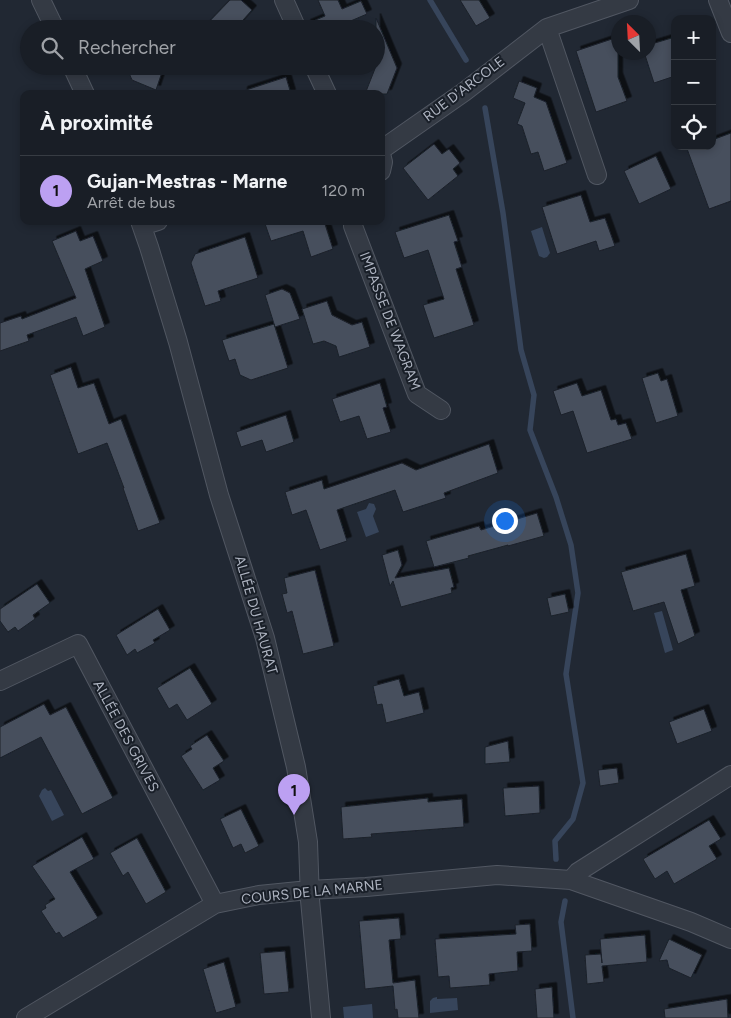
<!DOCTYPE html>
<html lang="fr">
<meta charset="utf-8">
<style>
body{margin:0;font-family:Figtree,sans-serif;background:#22272e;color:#f1f3f6}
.controls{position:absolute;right:15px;top:15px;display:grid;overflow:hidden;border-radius:10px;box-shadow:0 2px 8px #0003}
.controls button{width:45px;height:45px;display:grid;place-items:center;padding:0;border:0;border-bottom:1px solid #373c43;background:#191e26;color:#f1f3f6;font:25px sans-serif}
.compass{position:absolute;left:611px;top:15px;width:45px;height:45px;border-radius:50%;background:#191e26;box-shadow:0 2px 8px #0003;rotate:336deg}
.you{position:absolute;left:504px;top:520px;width:18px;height:18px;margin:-12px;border:4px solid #fff;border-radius:50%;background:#1a73e8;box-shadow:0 0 0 8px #1a73e833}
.badge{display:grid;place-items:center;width:32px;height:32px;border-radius:50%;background:#bca0f2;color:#111;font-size:16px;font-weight:700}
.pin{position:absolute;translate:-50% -41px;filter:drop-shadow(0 1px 2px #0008)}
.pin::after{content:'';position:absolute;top:26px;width:18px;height:15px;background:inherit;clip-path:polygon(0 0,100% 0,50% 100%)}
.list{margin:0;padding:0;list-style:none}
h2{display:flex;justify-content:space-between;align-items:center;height:65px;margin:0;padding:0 20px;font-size:21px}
h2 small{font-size:16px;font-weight:400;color:#9fa2a7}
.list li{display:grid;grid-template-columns:32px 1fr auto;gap:15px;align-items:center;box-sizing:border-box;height:70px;padding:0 20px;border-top:1px solid #373c43}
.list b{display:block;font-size:19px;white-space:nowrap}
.list p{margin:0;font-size:16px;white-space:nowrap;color:#9fa2a7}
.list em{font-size:16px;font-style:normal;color:#9fa2a7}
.icon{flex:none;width:28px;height:28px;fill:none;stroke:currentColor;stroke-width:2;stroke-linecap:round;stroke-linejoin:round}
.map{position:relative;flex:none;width:731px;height:1018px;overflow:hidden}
.search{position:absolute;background:#191e26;box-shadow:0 2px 8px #0003;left:20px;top:20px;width:365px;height:55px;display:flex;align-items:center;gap:12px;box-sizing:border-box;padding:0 18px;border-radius:28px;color:#9fa2a7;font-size:19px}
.panel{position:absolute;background:#191e26;box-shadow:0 2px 8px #0003;left:20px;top:90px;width:365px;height:135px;border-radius:10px}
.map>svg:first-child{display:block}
.water{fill:#37455b}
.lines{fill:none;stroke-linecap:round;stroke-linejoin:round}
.stream{stroke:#37455b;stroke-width:5.5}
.building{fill:#474f5d;stroke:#1b212a;filter:url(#shadow)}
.street-casing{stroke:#515762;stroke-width:20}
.street{stroke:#343a44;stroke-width:18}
.labels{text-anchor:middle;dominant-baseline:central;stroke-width:4;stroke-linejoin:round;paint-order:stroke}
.street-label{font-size:14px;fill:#aeb4c1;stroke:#191f28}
</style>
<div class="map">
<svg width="731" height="1018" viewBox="0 0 731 1018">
<defs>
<filter id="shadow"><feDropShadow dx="4.5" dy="-4.5" stdDeviation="0" flood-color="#0009"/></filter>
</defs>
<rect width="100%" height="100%" fill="#212833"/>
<!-- water -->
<path class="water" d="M542,227L550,253L547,257L544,258L539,256L531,231Z
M369,503L374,504L376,509L373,516L379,532L366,537L357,512L366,509Z
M662,611L673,650L665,653L654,613Z
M45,788L48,791L51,790L64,815L52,821L39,796L42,790Z
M437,997V999L457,998L458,1010L430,1013V1001L433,998Z
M372,1004L373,1018H344L343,1007Z"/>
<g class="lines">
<!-- stream -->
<path class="stream" d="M430,0L466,60
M485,108L503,213L521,350L534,395L530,430L556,497L571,545L578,593L566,674L583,783L573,819L555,841L556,859
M565,901L561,922L573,1018"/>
</g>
<!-- building -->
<path class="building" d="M230,0H241L252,10L235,29H202Z
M318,0H338L342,9L361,1L367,14L332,29H307L306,24L325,16Z
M460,0H479L490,18L476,26Z
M376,18L397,68L387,94H365L376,66Z
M618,37V77L627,101L596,112L576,51Z
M675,37V76L654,83L644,52H648V45Z
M126,66H164L156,90L132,80Z
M286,77L291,94H243V91Z
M519,81L537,88L534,97L546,102L567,163L544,171L538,152L531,154L522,126L517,124L525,103L513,98Z
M731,133V201L709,209L686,146H712V140Z
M434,144L442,154L449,149L460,163L453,169L458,176L428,200L403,168Z
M656,156L671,189L639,204L624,171Z
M581,195L590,222L605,218L615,246L599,251L596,241L557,254L542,207Z
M449,215L458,241L454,242L462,267L456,269L474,325L434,338L423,305L444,299L428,250L404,258L395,232Z
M264,221H324L333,249L311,257L303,231L271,241Z
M76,231L80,241L93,236L103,261L85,269L105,327L83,336L76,317L27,335L29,341L0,351V323L21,316L22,319L76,298L52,241Z
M245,237L258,278L218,291L221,301L205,306L191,263L195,254Z
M282,289L290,293L300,319L275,327L265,295Z
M327,301L332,315L352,325L362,322L370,347L339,357L336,346L324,341L313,344L302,309Z
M274,324L288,368L251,380L240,375L235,359L229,361L222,340Z
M71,367L78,388L94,383L109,424L121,419L160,523L138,531L123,488H124L107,443L78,454L50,375Z
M658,373L661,381L667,379L678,416L656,423L642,378Z
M380,383L387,407L383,408L391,432L367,439L359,416L340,422L332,399Z
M577,383L582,396L601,390L611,420L616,419L618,425L626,423L632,439L587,453L573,411L561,415L553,391Z
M286,415L294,442L266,452L262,440L241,447L236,432Z
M489,444L498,473L444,493L446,498L403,512L395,490L337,510L347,541L320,550L306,510L292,515L285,492L322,480L324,489L402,463L416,470Z
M537,513L544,536L508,546V545L468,556L469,558L434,567L426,541L479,526L481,530Z
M398,550L402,565L395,578L449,568L454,587L451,588L452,593L401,607L393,581L390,586L382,555Z
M686,554L695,586L681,590L695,636L678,644L664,602L633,611L621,572Z
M315,570L334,646L303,654L292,611L287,613L282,594L287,593L284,578Z
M37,584L50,603L33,615L35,619L18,631L15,627L8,632L0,621V609Z
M565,594L569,612L551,616L547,598Z
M158,609L170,630L153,640L155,643L137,653L135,649L127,655L116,635Z
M190,668L212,704L187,720L177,704L169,709L157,688Z
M399,679L404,696L419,692L424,713L386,723L382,704L377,705L373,686Z
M44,704L50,715L66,707L113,798L82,814L41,737L0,758V727Z
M704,709L712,731L677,744L669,722Z
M207,735L224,761L213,768L220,780L203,790L181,756L192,749L190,746Z
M508,741L510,762L485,764V747Z
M617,768L619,783L600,786L598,770Z
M539,786L540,813L505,816L503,788Z
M428,798V802L462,799L464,827L371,834L372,837L343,839L341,807Z
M241,809L259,846L245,853L241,844L233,848L220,819Z
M709,820L721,839L709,846L717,859L674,884L667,871L655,879L643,859Z
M82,837L94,859L70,872L98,918L63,938L59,932L56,934L41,911L46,908L45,905L55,899L32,866Z
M137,838L166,892L146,904L128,872L123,876L110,853Z
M399,918L401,939L389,940L393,983L415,980L419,1018H398L397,1009L395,1010L393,986L365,989L359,921Z
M530,924L532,951L517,952L518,971L489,974L490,985L450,988L449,976L438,977L435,939L516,934L515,925Z
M645,935L647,962L602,966L604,982L587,984L585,955L601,954L602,963L600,939Z
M669,939L702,955L691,978L669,968L667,960L659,961Z
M285,951L289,992L264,994L260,953Z
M224,962L236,1007L216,1013L203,969Z
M552,987L554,1018H537L535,989Z
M727,999L728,1018H665L664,1009Z"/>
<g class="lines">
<defs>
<path id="street" d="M41,0L55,29
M284,0L297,29
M718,0L731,33
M547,28L597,175
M72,66L85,94
M314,66L327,94
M381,150L464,92L547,28L629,0
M381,154L383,162L381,171
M140,221L149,247L178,342L219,495L265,638L296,767L308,842L310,900L321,1018
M354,221L353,226L417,394L441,410
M142,226L158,221
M0,681L78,644L215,904
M571,880L578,872L731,775
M26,1018L215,904L259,895L309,890L366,887L497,875L571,880L691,922L731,939"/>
</defs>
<!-- street casing -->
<use href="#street" class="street-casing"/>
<!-- street -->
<use href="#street" class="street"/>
</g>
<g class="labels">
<!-- street labels -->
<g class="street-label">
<text transform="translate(464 89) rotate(-37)">RUE D'ARCOLE</text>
<text transform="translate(390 321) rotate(69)">IMPASSE DE WAGRAM</text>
<text transform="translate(256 615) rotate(74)">ALLÉE DU HAURAT</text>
<text transform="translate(126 736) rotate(62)">ALLÉE DES GRIVES</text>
<text transform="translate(312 892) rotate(-6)">COURS DE LA MARNE</text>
</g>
</g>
</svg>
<div class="controls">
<button>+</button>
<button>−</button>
<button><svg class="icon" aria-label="locate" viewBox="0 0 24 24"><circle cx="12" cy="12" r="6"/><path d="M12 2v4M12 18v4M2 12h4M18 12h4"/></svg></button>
</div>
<svg class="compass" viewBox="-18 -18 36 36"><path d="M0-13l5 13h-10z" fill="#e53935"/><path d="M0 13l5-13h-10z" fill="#9fa2a7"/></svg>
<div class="you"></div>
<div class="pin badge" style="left:294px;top:815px">1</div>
<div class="search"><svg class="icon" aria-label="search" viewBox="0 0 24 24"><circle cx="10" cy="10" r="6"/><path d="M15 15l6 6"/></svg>Rechercher</div>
<section class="panel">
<h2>À proximité<small></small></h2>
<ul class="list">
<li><span class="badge">1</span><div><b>Gujan-Mestras - Marne</b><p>Arrêt de bus</p></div><em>120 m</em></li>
</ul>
</section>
</div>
